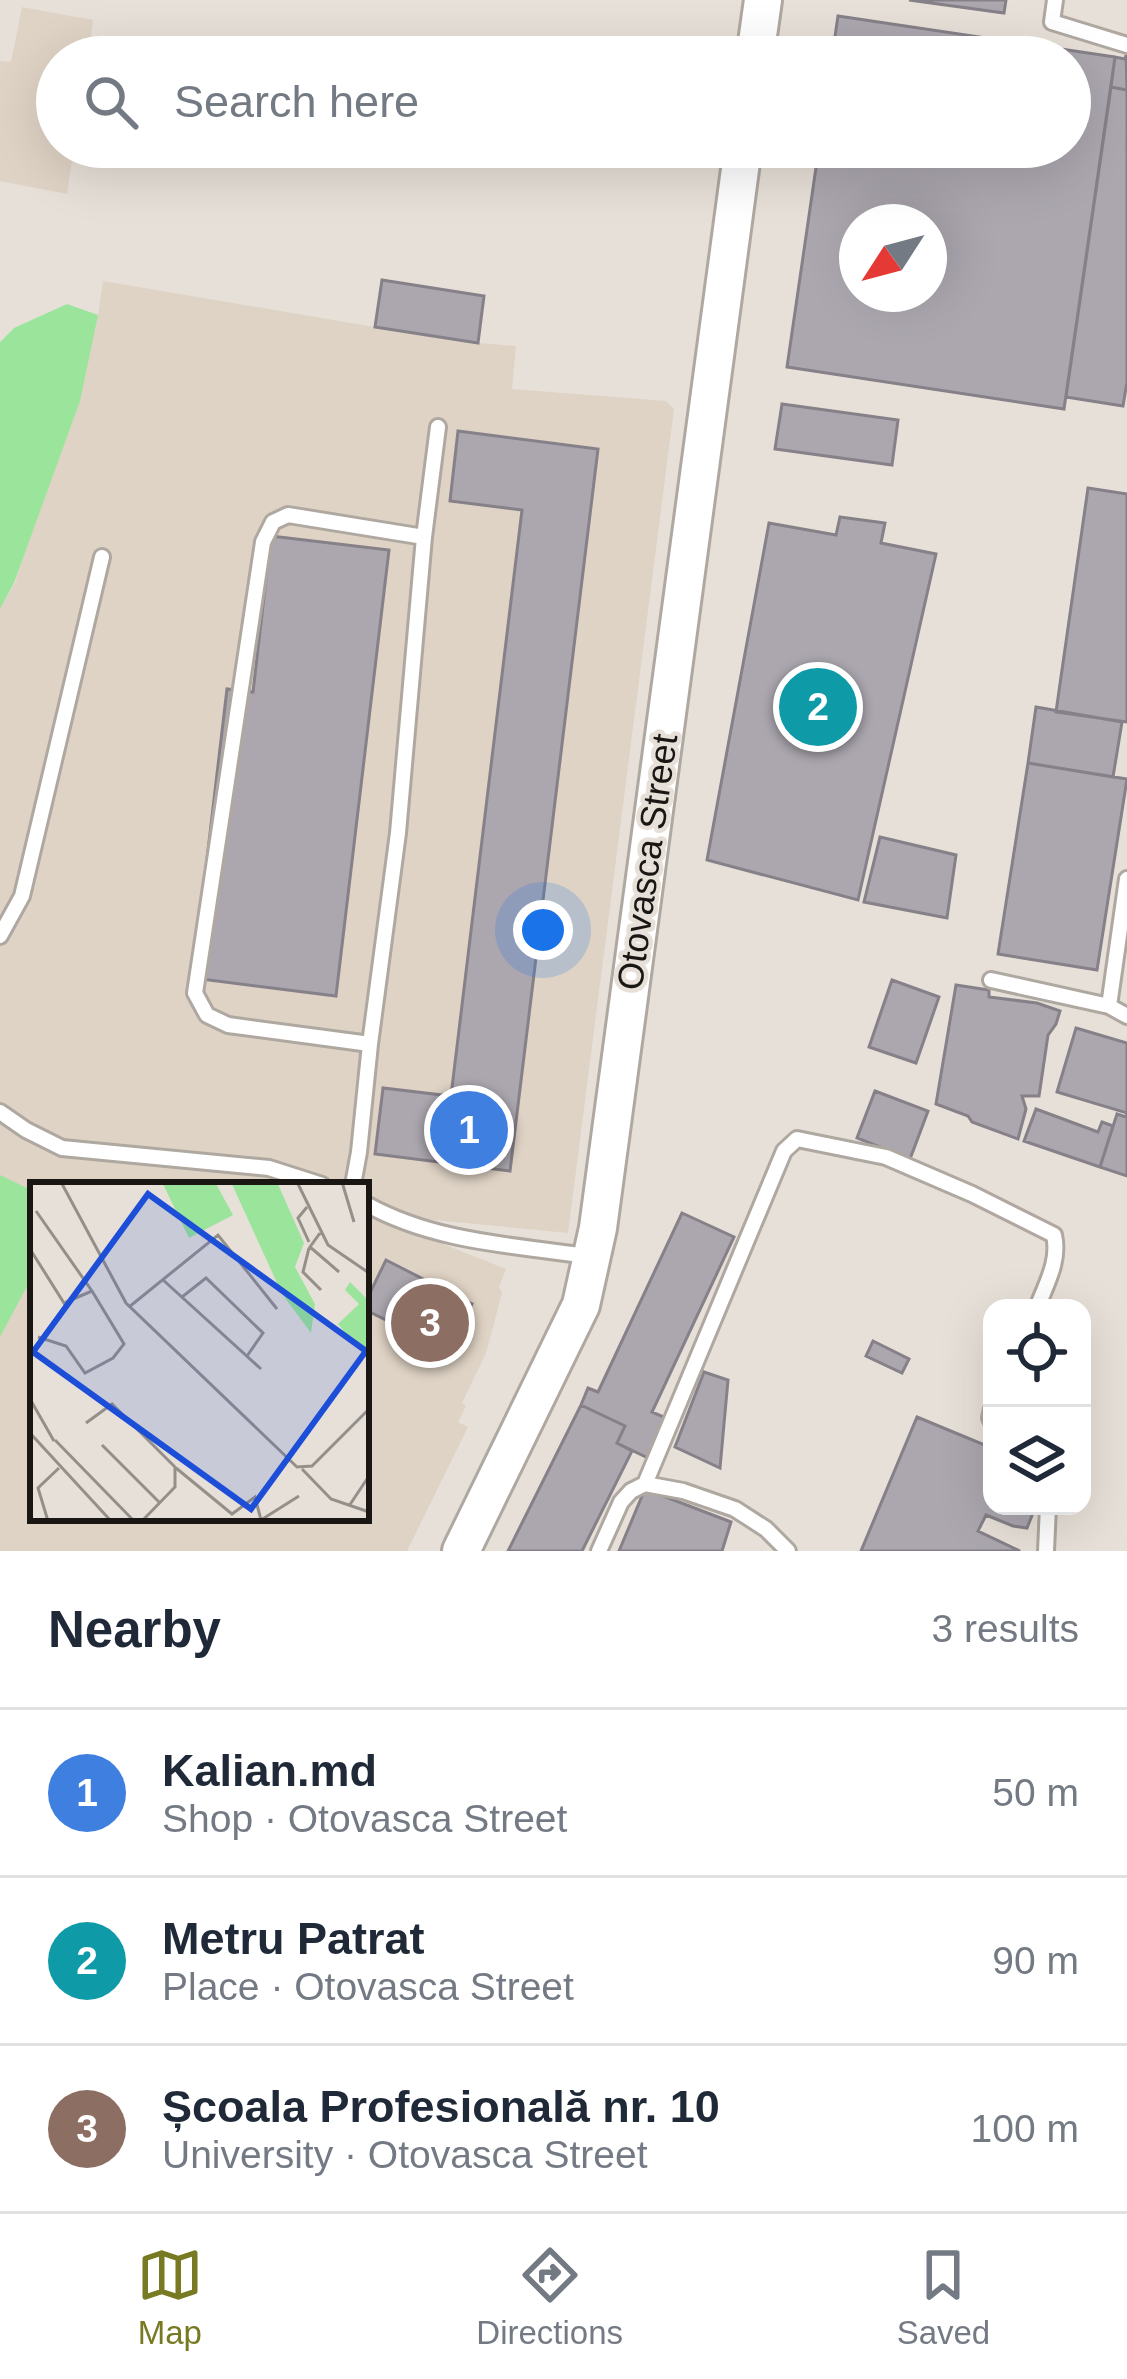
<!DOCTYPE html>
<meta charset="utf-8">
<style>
body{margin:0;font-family:Helvetica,sans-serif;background:#f2f2f3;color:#1f2937}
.controls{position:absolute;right:36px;bottom:36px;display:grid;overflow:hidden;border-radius:24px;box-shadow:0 12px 48px #0002}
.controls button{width:108px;height:108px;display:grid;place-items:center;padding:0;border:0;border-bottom:3px solid #e0e1e3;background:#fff;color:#1f2937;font:60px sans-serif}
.compass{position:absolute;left:839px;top:204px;width:108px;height:108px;border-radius:50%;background:#fff;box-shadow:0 12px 48px #0002;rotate:234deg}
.you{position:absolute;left:543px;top:930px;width:42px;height:42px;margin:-30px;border:9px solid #fff;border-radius:50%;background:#1a73e8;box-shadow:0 0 0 18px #1a73e833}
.badge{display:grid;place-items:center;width:78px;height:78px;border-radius:50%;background:#777a22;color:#fff;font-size:39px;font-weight:700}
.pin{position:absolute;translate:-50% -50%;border:6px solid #fff;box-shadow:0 3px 12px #0006}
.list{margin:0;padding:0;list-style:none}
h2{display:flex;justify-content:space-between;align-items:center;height:156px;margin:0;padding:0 48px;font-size:51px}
h2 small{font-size:39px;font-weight:400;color:#747a83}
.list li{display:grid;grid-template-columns:78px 1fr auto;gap:36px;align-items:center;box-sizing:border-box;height:168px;padding:0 48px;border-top:3px solid #e0e1e3}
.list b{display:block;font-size:45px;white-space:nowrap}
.list p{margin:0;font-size:39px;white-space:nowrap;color:#747a83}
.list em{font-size:39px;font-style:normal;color:#747a83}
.icon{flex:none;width:66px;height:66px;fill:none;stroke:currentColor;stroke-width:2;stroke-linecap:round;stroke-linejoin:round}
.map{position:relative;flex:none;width:1127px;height:1551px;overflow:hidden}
.search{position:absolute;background:#fff;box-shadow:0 12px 48px #0002;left:36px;right:36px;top:36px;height:132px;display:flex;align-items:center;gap:30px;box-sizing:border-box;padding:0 42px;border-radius:66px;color:#747a83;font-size:45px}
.sheet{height:660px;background:#fff}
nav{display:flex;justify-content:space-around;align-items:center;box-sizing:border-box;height:168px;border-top:3px solid #e0e1e3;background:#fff;font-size:33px;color:#747a83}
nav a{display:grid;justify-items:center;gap:6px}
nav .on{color:#777a22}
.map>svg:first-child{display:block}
.built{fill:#dfd3c5;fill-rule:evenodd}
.green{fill:#9ae59b}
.building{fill:#aca7af;stroke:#868088;stroke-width:3;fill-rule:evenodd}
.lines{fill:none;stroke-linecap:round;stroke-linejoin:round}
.lane-casing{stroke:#afa8a1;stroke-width:20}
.secondary-casing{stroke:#afa8a1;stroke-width:42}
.lane{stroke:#fff;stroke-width:14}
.secondary{stroke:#fff;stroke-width:36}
.labels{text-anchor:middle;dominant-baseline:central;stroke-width:9;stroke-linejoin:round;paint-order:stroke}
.street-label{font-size:36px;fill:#191614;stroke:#e7e0d8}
.inset-road{fill:none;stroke:#958f8a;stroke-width:3}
.view{fill:#1d4ed8;fill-opacity:0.15;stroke:#1d4ed8;stroke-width:6}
.inset-edge{fill:none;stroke:#191614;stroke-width:6}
</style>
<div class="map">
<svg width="1127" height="1551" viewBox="0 0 1127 1551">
<rect width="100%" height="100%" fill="#e7e0d8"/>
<!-- built -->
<path class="built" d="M22,7L93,20L88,57H57V147H74L67,194L0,181V61L11,62Z
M103,281L375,327L478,343L516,346L512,389L666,401L674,409L568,1233L424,1219L423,1236L506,1269L499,1287L502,1293L486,1353L462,1403L466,1406L458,1422L468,1427L407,1551H0V609L15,583L98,315ZM33,1185H366V1518H33Z"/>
<!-- green -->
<path class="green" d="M67,304L98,315L80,401L14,583L0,609V342L14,328Z
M0,1175L33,1191V1275L0,1337Z"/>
<!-- building -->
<path class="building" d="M909,0H1006L1004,13Z
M838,16L1115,57L1064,409L787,367L819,147H1070V57H832ZM857,222H929V294H857Z
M1126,55L1127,90L1111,87L1115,57L1125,59Z
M1111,87L1127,90V382L1123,406L1066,397Z
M382,280L484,296L478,343L375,327Z
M782,404L898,420L892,465L775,449Z
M458,431L598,449L510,1171L375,1154L383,1088L451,1096L522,510L450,501Z
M1088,488L1127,494V722L1056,712Z
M840,517L885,523L881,543L936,554L858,900L707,860L769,523L836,535Z
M271,536L389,550L336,996L193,978L227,689L253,692Z
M1036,707L1122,722L1113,777L1028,763Z
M1028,763L1127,779L1097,970L998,954Z
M880,837L956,855L947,918L864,902Z
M892,980L939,997L916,1063L869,1047Z
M956,985L989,990V997L1037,1003L1060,1011L1056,1024L1048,1035L1039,1096H1022L1026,1109L1018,1139L972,1122L968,1116L936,1104Z
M1076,1028L1127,1043V1113L1057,1092Z
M875,1091L928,1111L910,1159L857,1138Z
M1036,1109L1098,1132L1102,1122L1113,1126L1100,1167L1024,1141Z
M1127,1113V1176L1100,1167L1117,1114L1126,1117Z
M682,1213L734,1237L652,1412L666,1418L648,1458L617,1443L625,1426L581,1405L588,1388L598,1392Z
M386,1260L472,1304L448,1351L366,1310V1301Z
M873,1341L909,1359L902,1373L866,1356Z
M704,1372L728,1380L720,1468L675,1447Z
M581,1405L625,1426L617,1443L632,1451L582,1551H508Z
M917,1417L992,1448V1506L1035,1508L1027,1528L1013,1526L986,1515L978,1531L1020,1551H861Z
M645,1489L731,1522L722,1551H619Z"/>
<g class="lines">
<defs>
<path id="lane" d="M1055,0L1052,22L1127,45
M1127,879L1109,1006L1127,1016
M0,936L22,896L102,557
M991,980L1109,1006
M370,1044L228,1025L207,1015L195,993L263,542L273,522L288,515L424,537
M0,1112L26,1130L62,1148L269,1168L322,1185
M353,1185L359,1152L370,1044L398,833L424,537L438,427
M366,1204C434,1242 512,1245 587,1256
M992,1409L990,1418L992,1422
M645,1484L784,1151L797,1139L886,1157L972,1194L1054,1235C1060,1261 1046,1284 1037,1308
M599,1551L621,1502L631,1491L645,1484L683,1491L735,1509L766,1529L788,1551
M1046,1551L1048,1506"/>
<path id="secondary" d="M755,57L763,0
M461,1551L581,1305L598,1228L743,147"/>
</defs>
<!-- lane casing -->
<use href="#lane" class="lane-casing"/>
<!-- secondary casing -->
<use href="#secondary" class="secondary-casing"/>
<!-- lane -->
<use href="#lane" class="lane"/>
<!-- secondary -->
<use href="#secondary" class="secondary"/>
</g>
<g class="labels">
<!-- street labels -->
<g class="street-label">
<text transform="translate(647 862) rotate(-82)">Otovasca Street</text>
</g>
</g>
<!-- overview -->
<g transform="translate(30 1182)">
<rect width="339" height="339" fill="#e7e0d8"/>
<path d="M132,0H185L203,33L159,56ZM201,0H247L274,61L265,85L285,122L281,151L252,112ZM320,100L339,119V179L308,142L329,122L315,108Z" fill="#9ae59b"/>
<path class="inset-road" d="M31,0L96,121L267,285L282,284L339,227M267,0L298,63L339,91M312,0L324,40M277,25L268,36L279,60M290,51L280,65L309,90M279,66L273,90L291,108M0,67L34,121L62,109L6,29M132,97L231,187M152,115L176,96L233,151L217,174M99,125L188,53L247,127M8,155L36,164L55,191L83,176L94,162L62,109M0,217L24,259M56,241L82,222L145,285V305L112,339M0,251L81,339M25,258L104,339M72,263L130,321M146,286L202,332L225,315L231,338L269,314M272,287L301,317L339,330M319,324L339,294M18,339L8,306L29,286"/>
<path class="view" d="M118,12L336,169L221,327L3,170Z"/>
<rect width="339" height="339" class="inset-edge"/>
</g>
</svg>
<div class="controls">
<button><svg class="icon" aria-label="locate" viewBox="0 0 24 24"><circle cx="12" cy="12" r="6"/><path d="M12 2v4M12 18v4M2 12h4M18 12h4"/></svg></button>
<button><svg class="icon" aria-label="layers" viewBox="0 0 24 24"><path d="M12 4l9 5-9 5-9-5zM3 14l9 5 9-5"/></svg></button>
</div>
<svg class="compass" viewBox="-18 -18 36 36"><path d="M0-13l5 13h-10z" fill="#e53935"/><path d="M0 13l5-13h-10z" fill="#747a83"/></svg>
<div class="you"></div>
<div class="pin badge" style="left:469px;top:1130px;background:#3f7fe0">1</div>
<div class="pin badge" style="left:818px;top:707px;background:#0f9aa8">2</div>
<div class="pin badge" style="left:430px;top:1323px;background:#8d6e63">3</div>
<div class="search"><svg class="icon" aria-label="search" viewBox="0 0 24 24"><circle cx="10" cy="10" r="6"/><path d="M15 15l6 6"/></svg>Search here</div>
</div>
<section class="sheet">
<h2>Nearby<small>3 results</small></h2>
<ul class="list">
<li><span class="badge" style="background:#3f7fe0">1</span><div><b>Kalian.md</b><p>Shop · Otovasca Street</p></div><em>50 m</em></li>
<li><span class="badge" style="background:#0f9aa8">2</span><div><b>Metru Patrat</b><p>Place · Otovasca Street</p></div><em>90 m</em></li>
<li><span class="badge" style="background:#8d6e63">3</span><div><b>Școala Profesională nr. 10</b><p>University · Otovasca Street</p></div><em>100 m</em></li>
</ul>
</section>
<nav>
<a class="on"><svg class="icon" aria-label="map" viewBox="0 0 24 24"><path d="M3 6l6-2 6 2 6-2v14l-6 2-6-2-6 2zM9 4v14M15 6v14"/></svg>Map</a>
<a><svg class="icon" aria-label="directions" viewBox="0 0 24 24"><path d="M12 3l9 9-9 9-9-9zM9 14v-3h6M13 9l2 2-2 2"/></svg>Directions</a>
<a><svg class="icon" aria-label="saved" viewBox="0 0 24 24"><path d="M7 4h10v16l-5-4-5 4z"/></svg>Saved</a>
</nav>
